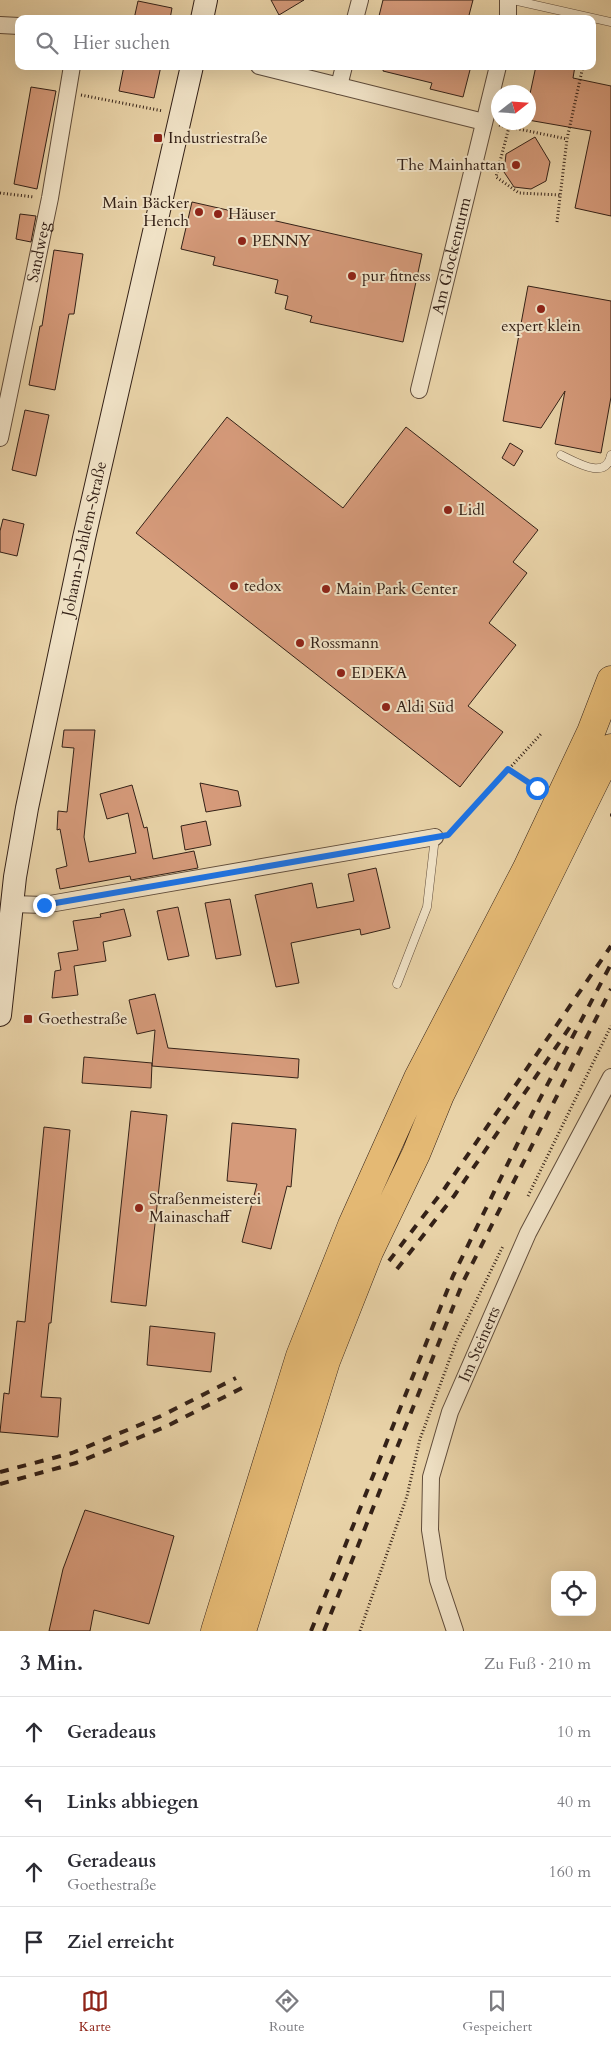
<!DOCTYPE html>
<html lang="de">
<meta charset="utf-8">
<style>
body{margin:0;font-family:Cardo,serif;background:#f2f2f3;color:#2b2b33}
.controls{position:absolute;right:15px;bottom:15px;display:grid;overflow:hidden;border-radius:10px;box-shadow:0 5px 20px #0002}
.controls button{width:45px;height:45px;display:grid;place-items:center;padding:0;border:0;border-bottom:1px solid #e1e1e2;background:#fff;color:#2b2b33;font:25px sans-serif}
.compass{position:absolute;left:491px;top:85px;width:45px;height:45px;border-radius:50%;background:#fff;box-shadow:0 5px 20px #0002;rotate:73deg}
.stop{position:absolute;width:15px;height:15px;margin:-11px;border:4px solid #1a73e8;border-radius:50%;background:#fff}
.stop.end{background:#1a73e8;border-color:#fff;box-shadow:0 1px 5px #0008}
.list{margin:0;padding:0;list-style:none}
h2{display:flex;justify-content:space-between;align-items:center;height:65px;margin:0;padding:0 20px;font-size:21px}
h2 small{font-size:16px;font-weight:400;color:#7c7c81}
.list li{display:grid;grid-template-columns:32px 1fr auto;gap:15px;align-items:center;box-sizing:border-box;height:70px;padding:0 20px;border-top:1px solid #e1e1e2}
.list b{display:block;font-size:19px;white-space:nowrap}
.list p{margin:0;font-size:16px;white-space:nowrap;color:#7c7c81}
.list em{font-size:16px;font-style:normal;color:#7c7c81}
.icon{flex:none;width:28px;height:28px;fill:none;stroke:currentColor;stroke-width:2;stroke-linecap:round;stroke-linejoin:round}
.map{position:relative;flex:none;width:611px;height:1631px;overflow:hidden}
.search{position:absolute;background:#fff;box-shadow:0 5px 20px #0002;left:15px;right:15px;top:15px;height:55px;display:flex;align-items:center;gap:12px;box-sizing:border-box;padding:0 18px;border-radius:10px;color:#7c7c81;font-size:19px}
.sheet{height:345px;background:#fff}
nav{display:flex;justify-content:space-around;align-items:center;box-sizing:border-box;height:70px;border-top:1px solid #e1e1e2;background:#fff;font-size:14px;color:#7c7c81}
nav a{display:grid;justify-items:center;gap:2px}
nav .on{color:#8f2418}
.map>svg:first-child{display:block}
.building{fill:#d59a7a;stroke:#342117}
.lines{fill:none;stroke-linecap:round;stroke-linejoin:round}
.lane-casing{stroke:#614d3b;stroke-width:9}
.street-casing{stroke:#614d3b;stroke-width:18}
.secondary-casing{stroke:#342117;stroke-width:24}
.highway-casing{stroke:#342117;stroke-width:29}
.path{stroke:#342117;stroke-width:3;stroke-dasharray:1 2.5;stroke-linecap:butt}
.lane{stroke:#f0e2c6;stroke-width:8}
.street{stroke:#f0e2c6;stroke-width:16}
.secondary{stroke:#f0e2c6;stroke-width:22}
.highway{stroke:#e4b974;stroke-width:28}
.rail{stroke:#342117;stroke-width:4;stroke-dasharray:9 9;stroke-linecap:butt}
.route{stroke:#1a73e8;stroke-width:6}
.poi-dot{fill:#8f2418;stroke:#f0e2c6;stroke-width:2}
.labels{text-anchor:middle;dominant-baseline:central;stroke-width:4;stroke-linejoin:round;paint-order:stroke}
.poi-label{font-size:16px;fill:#342117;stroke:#f0e2c6;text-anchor:start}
.street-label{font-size:16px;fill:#342117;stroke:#f0e2c6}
</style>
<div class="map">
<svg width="611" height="1631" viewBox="0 0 611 1631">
<rect width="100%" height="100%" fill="#e8d2a7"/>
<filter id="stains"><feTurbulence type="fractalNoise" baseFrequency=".004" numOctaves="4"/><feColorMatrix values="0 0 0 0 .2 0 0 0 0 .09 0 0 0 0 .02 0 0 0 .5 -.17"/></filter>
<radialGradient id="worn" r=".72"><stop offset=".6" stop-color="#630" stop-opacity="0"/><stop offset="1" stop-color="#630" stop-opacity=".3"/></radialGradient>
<!-- building -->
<path class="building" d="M271,0H304L279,15Z
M383,0H473L468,19H391L379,16Z
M138,1L172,8L170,19H134Z
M124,66H161L154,98L119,91Z
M384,66H471L463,97L430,89L432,83L383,71Z
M536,66H575L573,78L611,86V216L575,208L591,131L528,120V103Z
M31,87L56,91L37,189L14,184Z
M535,137L550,162L546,181L531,189L514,187L504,172L506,154Z
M192,202L422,254L403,342L310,322L312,316L285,309L288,296L275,293L278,280L213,265L215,257L181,249Z
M20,214L36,216L31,242L16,239Z
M54,250L83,254L74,314H69L55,390L29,385L40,326H42Z
M528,286L611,301V397L601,453L555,444L565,391L541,428L503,421Z
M25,410L49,415L36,476L12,470Z
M227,417L343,508L406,427L538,530L513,562L527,573L489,623L516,645L468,706L503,732L460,787L136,533Z
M510,443L523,451L514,466L502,458Z
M3,519L24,524L17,556L0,552V531Z
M64,730H95L84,837L89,862L136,853L128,813L107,819L100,794L132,785L144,828L147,827L153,859L194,851L198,868L131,880L130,876L60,889L56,869L67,866L60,829L57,830L58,811L67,812L74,748L62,747Z
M200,783L238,791L241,806L206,812Z
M206,821L211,845L185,850L181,826Z
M376,868L390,928L361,935L360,929L291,943L299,983L276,987L255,895L312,883L317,908L354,901L348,874Z
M230,899L241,955L216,959L205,903Z
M178,907L189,956L168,960L157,911Z
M124,909L131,936L103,942L106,961L74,966L78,995L52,998L55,971L61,970L58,953L78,950L73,921L101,917L100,914Z
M155,994L168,1048L299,1059L298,1078L152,1066L155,1030L137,1034L129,1000Z
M84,1057L152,1063L151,1088L82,1083Z
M131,1111L167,1115L146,1306L111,1302Z
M232,1123L296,1129L291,1187L287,1186L271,1249L242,1242L257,1184L227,1181Z
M44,1127L70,1130L51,1323H49L41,1397L61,1398L58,1437L0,1432L4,1393L9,1394L17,1321L25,1322Z
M150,1326L215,1333L211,1372L147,1365Z
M85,1510L174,1536L149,1624L94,1610L90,1631H49L63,1569Z"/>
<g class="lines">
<defs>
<path id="lane" d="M513,0L611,22
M561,455C576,462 606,481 611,455
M397,984L427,907L435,837"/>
<g id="street">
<path d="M508,0V19"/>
<path d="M355,19L360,0"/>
<path d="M0,25L19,26"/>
<path d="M259,66L484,122"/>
<path d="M339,86L344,66"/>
<path id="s1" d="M419,390L498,66"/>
<path id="s2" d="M0,438L50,198L72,66"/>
<path d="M12,904L44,905L435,837"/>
<path id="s3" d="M455,1631L438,1580L430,1530L431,1477L450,1412L528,1233L611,1077"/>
</g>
<g id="secondary">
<path d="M202,19L206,0"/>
<path id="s4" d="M0,1015L15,877L27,808L84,538L192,66"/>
</g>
<path id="highway" d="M215,1631L300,1356L352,1225L418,1078L527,868L591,732L611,680
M242,1631L326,1361L369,1252L416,1154L440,1095L611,748"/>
</defs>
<!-- lane casing -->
<use href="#lane" class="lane-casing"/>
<!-- street casing -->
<use href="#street" class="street-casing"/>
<!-- secondary casing -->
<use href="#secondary" class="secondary-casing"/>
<!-- highway casing -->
<use href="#highway" class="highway-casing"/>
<!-- path -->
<path class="path" d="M81,95L163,111
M499,125L567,139L583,66
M509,127L496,177L519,193L560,195
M0,193L34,197
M557,222L567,139
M508,769L537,788
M610,815H611
M450,833L541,734
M528,1196L611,1026
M360,1631L407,1496L420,1439L456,1342L503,1246"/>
<!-- lane -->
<use href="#lane" class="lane"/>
<!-- street -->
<use href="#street" class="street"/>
<!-- secondary -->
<use href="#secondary" class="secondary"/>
<!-- highway -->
<use href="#highway" class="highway"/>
<!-- rail -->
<path class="rail" d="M389,1261L445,1188L611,946
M397,1269L454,1196L574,1021
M0,1472L72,1453L161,1416L236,1378
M0,1484L76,1463L165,1427L242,1388
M311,1631L453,1276L534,1110L611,964
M324,1631L463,1282L611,989"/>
</g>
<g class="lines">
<!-- route -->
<path class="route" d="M44,905L448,835L508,769L537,788"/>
</g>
<!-- markers -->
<g class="poi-dot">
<rect x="153" y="133" width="10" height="10" rx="2.5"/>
<circle cx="516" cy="165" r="5"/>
<circle cx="199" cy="212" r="5"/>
<circle cx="218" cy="214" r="5"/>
<circle cx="242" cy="241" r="5"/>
<circle cx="352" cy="276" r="5"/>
<circle cx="541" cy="309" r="5"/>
<circle cx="448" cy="510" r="5"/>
<circle cx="234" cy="586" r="5"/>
<circle cx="326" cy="589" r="5"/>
<circle cx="300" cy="643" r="5"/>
<circle cx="341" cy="673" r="5"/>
<circle cx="386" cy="707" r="5"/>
<rect x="23" y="1014" width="10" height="10" rx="2.5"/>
<circle cx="139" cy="1208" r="5"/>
</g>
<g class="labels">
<!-- poi labels -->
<g class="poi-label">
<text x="168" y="138">Industriestraße</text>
<text x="506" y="165" text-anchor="end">The Mainhattan</text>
<text x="189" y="203" text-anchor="end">Main Bäcker<tspan x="189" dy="18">Hench</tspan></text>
<text x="228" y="214">Häuser</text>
<text x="252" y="241">PENNY</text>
<text x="362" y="276">pur fitness</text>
<text x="541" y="326" text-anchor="middle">expert klein</text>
<text x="458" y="510">Lidl</text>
<text x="244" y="586">tedox</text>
<text x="336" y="589">Main Park Center</text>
<text x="310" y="643">Rossmann</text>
<text x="351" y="673">EDEKA</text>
<text x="396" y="707">Aldi Süd</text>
<text x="38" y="1019">Goethestraße</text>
<text x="149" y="1199">Straßenmeisterei<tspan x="149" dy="18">Mainaschaff</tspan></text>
</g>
<!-- street labels -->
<g class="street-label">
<text stroke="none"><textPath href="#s2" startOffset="190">Sandweg</textPath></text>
<text stroke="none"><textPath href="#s1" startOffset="138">Am Glockenturm</textPath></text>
<text stroke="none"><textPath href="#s4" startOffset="484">Johann-Dahlem-Straße</textPath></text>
<text stroke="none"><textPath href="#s3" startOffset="299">Im Steinerts</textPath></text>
</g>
</g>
<rect width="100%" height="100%" filter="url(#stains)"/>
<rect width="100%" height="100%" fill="url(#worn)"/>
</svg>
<div class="controls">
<button><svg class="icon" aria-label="locate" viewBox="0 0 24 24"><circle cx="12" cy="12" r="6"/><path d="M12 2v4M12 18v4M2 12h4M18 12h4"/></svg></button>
</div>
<svg class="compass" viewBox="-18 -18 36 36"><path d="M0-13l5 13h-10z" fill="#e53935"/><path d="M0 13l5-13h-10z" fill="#7c7c81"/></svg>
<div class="stop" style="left:537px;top:788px"></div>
<div class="stop end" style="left:44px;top:905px"></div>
<div class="search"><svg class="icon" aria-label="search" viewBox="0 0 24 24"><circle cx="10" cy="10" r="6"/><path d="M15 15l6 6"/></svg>Hier suchen</div>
</div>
<section class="sheet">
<h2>3 Min.<small>Zu Fuß · 210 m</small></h2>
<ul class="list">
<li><svg class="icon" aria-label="ahead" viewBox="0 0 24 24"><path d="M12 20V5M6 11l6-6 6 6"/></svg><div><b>Geradeaus</b></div><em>10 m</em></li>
<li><svg class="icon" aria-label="left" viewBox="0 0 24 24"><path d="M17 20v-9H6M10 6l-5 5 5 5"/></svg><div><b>Links abbiegen</b></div><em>40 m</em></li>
<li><svg class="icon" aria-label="ahead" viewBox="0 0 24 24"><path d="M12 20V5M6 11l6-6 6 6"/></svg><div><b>Geradeaus</b><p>Goethestraße</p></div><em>160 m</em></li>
<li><svg class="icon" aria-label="arrive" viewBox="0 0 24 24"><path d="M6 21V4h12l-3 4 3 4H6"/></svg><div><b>Ziel erreicht</b></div></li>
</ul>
</section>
<nav>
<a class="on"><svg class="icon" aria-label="map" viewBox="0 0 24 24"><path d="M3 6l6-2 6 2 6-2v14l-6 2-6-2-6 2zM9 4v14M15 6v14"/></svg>Karte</a>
<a><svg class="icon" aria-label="directions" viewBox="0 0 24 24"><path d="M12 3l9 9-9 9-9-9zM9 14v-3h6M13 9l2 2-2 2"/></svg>Route</a>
<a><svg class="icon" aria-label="saved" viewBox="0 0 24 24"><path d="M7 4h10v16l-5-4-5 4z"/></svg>Gespeichert</a>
</nav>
